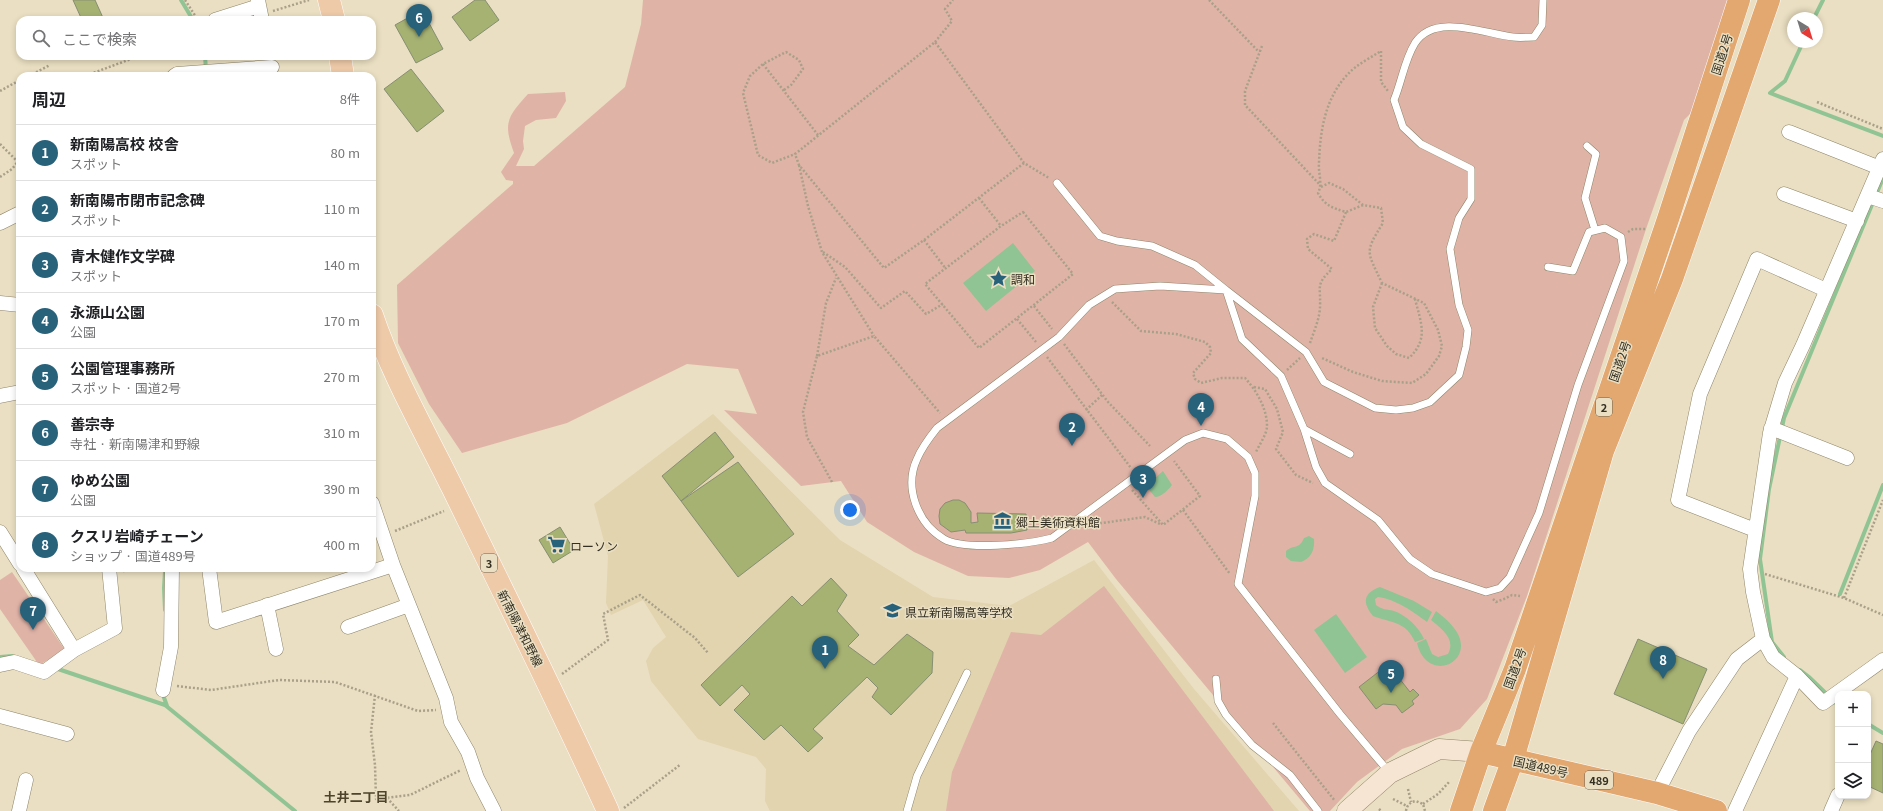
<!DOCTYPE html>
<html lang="ja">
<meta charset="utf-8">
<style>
body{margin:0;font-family:Georgia,"Noto Sans JP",serif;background:#f2f2f2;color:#202124}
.controls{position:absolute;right:12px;bottom:12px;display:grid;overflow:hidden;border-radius:8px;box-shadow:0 2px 6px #0003}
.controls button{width:36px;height:36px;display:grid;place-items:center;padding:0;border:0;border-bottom:1px solid #e0e0e0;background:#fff;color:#202124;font:20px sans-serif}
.compass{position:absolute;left:1787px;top:12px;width:36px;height:36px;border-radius:50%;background:#fff;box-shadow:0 2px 6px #0003;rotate:142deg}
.you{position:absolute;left:850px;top:510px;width:14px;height:14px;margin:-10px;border:3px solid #fff;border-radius:50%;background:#1a73e8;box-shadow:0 0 0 6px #1a73e833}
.badge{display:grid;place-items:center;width:26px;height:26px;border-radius:50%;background:#27617a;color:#fff;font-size:13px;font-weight:700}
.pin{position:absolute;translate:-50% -33px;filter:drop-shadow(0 1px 2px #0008)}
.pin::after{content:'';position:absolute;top:21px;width:14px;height:12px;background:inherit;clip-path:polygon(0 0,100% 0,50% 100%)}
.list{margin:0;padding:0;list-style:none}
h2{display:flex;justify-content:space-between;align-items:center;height:52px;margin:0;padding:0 16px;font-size:17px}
h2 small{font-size:13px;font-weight:400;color:#757577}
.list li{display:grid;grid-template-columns:26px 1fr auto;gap:12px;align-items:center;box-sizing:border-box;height:56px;padding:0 16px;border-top:1px solid #e0e0e0}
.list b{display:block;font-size:15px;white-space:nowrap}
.list p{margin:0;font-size:13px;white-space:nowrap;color:#757577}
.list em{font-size:13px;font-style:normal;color:#757577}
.icon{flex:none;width:22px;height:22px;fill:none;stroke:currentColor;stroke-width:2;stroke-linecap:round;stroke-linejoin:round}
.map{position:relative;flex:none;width:1883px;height:811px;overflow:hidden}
.search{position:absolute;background:#fff;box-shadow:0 2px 6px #0003;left:16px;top:16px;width:360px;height:44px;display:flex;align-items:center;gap:10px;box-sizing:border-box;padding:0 14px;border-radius:12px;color:#757577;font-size:15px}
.panel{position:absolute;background:#fff;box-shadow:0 2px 6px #0003;left:16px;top:72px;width:360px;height:500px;border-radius:12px}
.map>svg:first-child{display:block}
.built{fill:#e1d4af}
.green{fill:#e0b3a7}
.water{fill:#91c494}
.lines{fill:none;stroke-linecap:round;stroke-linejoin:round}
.stream{stroke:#91c494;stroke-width:4}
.building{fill:#a5b272;stroke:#878e72}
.lane-casing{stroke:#8e8469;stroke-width:8}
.street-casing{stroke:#8e8469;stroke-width:15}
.secondary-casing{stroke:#8e8469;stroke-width:21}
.primary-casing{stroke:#fff;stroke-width:23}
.highway-casing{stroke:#fff;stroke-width:23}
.path{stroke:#a9a089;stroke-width:2.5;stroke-dasharray:2 2;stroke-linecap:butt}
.lane{stroke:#fff;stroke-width:7}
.street{stroke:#fff;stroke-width:14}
.secondary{stroke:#f7e5d4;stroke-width:20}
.primary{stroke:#eecaa9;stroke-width:22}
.highway{stroke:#e3a770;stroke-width:22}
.labels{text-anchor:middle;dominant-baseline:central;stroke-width:3;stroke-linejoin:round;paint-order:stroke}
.shield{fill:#eadfc2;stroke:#6a6453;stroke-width:1}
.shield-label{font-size:11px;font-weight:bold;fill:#332f23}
.street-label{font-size:12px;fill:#332f23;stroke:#eadfc2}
.poi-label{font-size:12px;fill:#332f23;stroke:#eadfc2;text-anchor:start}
.neighbourhood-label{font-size:13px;font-weight:bold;fill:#4d442b;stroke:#eadfc2}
</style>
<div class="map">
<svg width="1883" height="811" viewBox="0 0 1883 811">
<rect width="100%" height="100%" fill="#eadfc2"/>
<!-- built -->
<path class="built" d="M713,414L840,540L933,597L1009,606L1094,560L1194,689L1299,811H770L765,801L766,769L756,757L698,739L651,681L646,661L653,648L666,637L643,600L611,615L606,603L608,556L594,504Z"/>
<!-- green -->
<path class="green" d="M643,0H1734L1725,79L1684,120L1646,229L1527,596L1487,699L1460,729L1402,749L1357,782L1330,811H1310L1116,579L1088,542L1040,570L1009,578L968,576L914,552L867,522L841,481L801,486L724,410L757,414L738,369L687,364L567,423L462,453L429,404L398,343L397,285L513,184V181L506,180L501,172L514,153C503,123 507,117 528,94L565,92L566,101L556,118L536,120L525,126L523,141L524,149L516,166H534L625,87L641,24Z
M12,572L65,650L39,665L0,609V580Z
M1104,586L1274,811H946L952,772L1011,632L1041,635Z"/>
<!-- water -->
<path class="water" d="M1013,243L1035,271L986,311L963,283Z
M1163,471L1172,485C1169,489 1162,497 1155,497L1146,486Z
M1309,536L1314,539C1315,550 1311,558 1301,562L1291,561L1286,557V551C1294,544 1299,550 1304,538Z
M1380,587L1414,601L1432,612L1427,622C1414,612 1395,599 1378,597L1375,599L1376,605C1382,610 1387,609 1394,611C1406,615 1419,627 1424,639L1415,642C1406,621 1391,623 1373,616C1362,603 1363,593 1380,587Z
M1436,611C1445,618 1457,628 1460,639C1468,666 1426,681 1417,643L1426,639L1432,654L1438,657L1448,654C1456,639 1442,629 1431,620Z
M1336,614L1367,657L1345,673L1314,630Z"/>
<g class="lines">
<!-- stream -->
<path class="stream" d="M181,0L193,20
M1814,18L1823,0
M1803,42L1785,81L1770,93L1883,136
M205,56L206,70
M1840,594L1883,485
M165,610L164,588L165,571
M0,657L12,656
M1784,657L1772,642L1760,559L1769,489L1784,418L1883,178
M55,668L165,705L295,811
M1800,670L1809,677L1838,705
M162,692L167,706
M1868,724L1883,733"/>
</g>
<!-- building -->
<path class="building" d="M73,0H95L104,20H82Z
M475,0H485L499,20L470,41L452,17Z
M422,10L443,49L416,63L395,25Z
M411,69L444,111L417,132L384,89Z
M715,432L734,457L681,501L662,476Z
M738,462L794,534L738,577L681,501Z
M953,500H959L965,503L971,512V523L978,522L977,513L1026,514L1027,530L1011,533H966L965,530L951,532L940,524L939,516L940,509L945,503Z
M560,527L574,550L553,563L539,540Z
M831,578L847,595L837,611L859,635L848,646L874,665L907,634L933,652L932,673L891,715L872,697L878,688L867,677L813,729L823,738L808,752L781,725L764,740L734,710L750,694L742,685L720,706L701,685L792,596L802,606Z
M1638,639L1707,669L1683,724L1614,694Z
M1381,670L1387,678H1399L1410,692L1413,689L1419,695L1412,701L1414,704L1402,713L1396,705L1383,704L1376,709L1359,687Z
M1876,741L1883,744V793L1868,786V759Z"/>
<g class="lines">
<defs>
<path id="lane" d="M1587,146L1596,154L1585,198L1595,230
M1057,183L1100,236L1117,241L1152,246L1195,265L1226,290L1242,339L1281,376L1304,429L1316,467L1325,483L1378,520L1410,559L1432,574L1486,592L1500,588L1510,577L1539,513L1578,385L1624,261L1621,237L1605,228L1589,232L1573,271L1548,267
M1304,429L1350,454
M1216,679L1218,701L1226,715L1252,745L1290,775L1318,811
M1389,772L1340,714L1238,584L1255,496V473L1248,457L1227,439L1203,433L1185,440L1052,538C1029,544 965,551 944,539C917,523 904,487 917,459C922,447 929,438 937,428L1059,337L1089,305L1115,289L1160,286L1226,290L1306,352L1324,382L1375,408L1396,410L1413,408L1430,402L1459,375L1466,347L1468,330L1459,305L1450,249L1459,218L1471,199V169L1421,144L1403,127L1394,100C1402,81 1404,61 1415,43C1435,12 1485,34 1513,37C1520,38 1527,37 1534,37L1542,25L1543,0
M907,811L917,776L967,673"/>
<path id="street" d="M258,0L262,20
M215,20L259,6
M174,76L177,74L272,67
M1789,132L1880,168
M1883,159L1803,345L1785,383L1770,433L1750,569L1753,592L1763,639L1773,657L1797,676L1823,703L1883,660
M1784,194L1857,221
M1868,196L1883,201
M0,223L20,213
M0,303L20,305
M0,396L20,392
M1771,428L1847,458
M372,503L393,565L446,698L451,722L468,752L477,778L494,811
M1755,530L1678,500L1700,394L1757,259L1826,290
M0,532L20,564
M23,568L74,650
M209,568L216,622L393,565
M267,605L276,649
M348,627L409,605
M0,665L14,662L44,672L74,650L115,628L109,568
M163,690L171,647L172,568
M0,716L67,734
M1657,793L1689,731L1737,659L1763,639
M19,811L26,780
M1735,811L1797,676
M1831,811L1838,795"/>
<path id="secondary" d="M1347,811L1390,773L1439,749L1481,752"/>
<path id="primary" d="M329,0L334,20
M340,56L343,76
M372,315C392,375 424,430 452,487C505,595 558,702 608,811"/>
<path id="highway" d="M1481,752L1657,793L1716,811
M1461,811L1481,752L1515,669L1668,219L1739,0
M1494,811L1513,759L1603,451L1672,279L1769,0"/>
</defs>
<!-- lane casing -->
<use href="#lane" class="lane-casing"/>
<!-- street casing -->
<use href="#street" class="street-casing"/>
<!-- secondary casing -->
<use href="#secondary" class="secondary-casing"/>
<!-- primary casing -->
<use href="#primary" class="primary-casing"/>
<!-- highway casing -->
<use href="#highway" class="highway-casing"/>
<!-- path -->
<path class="path" d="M185,0L198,20
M1209,0L1259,52
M273,11L309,0
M935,42L952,21L945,9L953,0
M1262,46L1245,91V105L1321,186
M763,64L818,135
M29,76L50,65
M94,76L93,73L139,56
M784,90L791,85L803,69L799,60L786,52L763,64L750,76L743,93L758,155L772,163L795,154
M0,91L20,80
M1817,102L1883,129
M0,144L17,161
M1024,163L924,240L884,268L799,165L795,154L935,42L1024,163L1049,178
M799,165L808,206L822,252L874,336
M0,177L12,169L20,159
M1321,187L1329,183L1343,189L1363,205L1381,208L1383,223C1364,253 1367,251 1382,283L1424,303L1438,330L1442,346L1439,356L1426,374L1412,383L1382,381L1353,372L1322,358
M979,198L1001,226
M1363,205L1346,212C1333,208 1325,206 1318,193C1323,183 1318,173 1319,163C1320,131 1325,98 1348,74C1356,65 1370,58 1381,51V82L1388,91
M1023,212L1073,274L979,348L925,284L1001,226Z
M1628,232L1633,229H1646
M924,240L946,269
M823,252L845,267L881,308L905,291L926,314L943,304
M1382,283L1373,307L1375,328L1387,346L1396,354L1409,358C1429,339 1421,323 1415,299
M1112,302L1141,331L1176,334L1205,342L1210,347L1211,353L1193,373L1195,379L1201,383L1222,378H1245C1256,390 1267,408 1267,426C1267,434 1259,445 1256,452
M1034,306L1052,329
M1017,319L1036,342
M1310,343C1314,331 1320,318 1320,306C1321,286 1315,285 1332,269L1308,249L1307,239L1314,234L1334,241L1346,212
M1064,344L1108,402L1150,446
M817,356L826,303L836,278
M1047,357L1131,468
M1287,370L1300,358
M1254,387L1265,389L1277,409L1283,432L1276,449L1296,475L1313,483
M1086,410L1102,395
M832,482L807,437L803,412L817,356L874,336L940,413
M1132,490L1163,525L1200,496L1174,461
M1183,510L1230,574
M1088,525L1145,517L1160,524
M395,531L444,511
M123,571L148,568
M1765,574L1844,598L1883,615
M1844,598L1883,500
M1493,599L1496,602L1504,599L1512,595L1520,596
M562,674L608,640L603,614L640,595L695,638L708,653
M177,686L211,690L279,680L335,682L418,711L436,710
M375,695L371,732L375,765L376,799L410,795L461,770
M1273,723L1335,801
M1408,789L1411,802
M387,798L399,811
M1393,799L1407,806
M1423,804L1438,794L1450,781
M624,808L681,764
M1379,809L1381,811
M1406,811C1407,805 1410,802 1416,801L1423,804L1425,811"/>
<!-- lane -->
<use href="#lane" class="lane"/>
<!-- street -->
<use href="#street" class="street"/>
<!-- secondary -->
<use href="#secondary" class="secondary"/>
<!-- primary -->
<use href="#primary" class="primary"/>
<!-- highway -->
<use href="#highway" class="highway"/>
</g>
<!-- icons -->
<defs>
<symbol id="sight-bare" viewBox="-9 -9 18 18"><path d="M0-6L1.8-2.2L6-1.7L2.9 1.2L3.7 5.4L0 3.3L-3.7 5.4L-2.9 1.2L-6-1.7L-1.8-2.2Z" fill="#27617a" stroke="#eadfc2" stroke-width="2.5" paint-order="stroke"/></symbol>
<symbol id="museum-bare" viewBox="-9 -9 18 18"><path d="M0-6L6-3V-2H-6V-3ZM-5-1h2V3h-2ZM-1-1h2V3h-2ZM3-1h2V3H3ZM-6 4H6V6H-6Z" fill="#27617a" stroke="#eadfc2" stroke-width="2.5" paint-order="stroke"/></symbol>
<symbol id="supermarket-bare" viewBox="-9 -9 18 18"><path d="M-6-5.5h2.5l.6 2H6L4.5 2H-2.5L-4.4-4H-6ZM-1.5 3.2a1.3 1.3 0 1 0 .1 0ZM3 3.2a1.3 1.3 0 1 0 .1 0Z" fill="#27617a" stroke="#eadfc2" stroke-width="2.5" paint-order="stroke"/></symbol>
<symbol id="school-bare" viewBox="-9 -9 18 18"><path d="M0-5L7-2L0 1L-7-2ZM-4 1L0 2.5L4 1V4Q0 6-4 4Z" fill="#27617a" stroke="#eadfc2" stroke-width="2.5" paint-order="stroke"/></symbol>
</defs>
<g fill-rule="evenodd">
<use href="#sight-bare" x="986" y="266" width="25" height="25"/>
<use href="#museum-bare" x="990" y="508" width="25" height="25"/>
<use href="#supermarket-bare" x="544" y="532" width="25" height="25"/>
<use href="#school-bare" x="880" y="598" width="25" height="25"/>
</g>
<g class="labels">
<!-- shield labels -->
<g class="shield">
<rect x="1596" y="398" width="16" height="18" rx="3"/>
<rect x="481" y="554" width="16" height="18" rx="3"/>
<rect x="1585" y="771" width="28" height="18" rx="3"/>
</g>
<g class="shield-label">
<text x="1604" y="407">2</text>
<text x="489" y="563">3</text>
<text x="1599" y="780">489</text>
</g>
<!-- street labels -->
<g class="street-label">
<text transform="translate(1721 54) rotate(-72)">国道2号</text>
<text transform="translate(1619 361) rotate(-71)">国道2号</text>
<text transform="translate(521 628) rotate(63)">新南陽津和野線</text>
<text transform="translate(1514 668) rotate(-70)">国道2号</text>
<text transform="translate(1541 766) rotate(13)">国道489号</text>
</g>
<!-- poi labels -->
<g class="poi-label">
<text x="1011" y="278">調和</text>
<text x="1016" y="521">郷土美術資料館</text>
<text x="570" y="545">ローソン</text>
<text x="905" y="611">県立新南陽高等学校</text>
</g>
<!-- neighbourhood labels -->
<g class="neighbourhood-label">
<text x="356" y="796">土井二丁目</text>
</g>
</g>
</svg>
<div class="controls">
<button>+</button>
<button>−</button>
<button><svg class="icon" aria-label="layers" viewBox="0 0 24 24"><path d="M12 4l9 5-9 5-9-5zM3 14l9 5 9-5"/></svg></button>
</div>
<svg class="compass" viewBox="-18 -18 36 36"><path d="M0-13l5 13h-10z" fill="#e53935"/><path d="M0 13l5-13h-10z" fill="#757577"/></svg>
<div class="you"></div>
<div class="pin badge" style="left:825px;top:669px">1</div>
<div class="pin badge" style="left:1072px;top:446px">2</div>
<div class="pin badge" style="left:1143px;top:498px">3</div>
<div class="pin badge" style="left:1201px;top:426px">4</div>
<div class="pin badge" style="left:1391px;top:693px">5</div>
<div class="pin badge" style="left:419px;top:37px">6</div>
<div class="pin badge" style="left:33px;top:630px">7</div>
<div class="pin badge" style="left:1663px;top:679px">8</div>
<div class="search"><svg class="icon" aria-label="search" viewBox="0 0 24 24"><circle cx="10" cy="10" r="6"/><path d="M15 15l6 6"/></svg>ここで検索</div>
<section class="panel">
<h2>周辺<small>8件</small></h2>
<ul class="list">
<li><span class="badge">1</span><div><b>新南陽高校 校舎</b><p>スポット</p></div><em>80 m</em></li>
<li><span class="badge">2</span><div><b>新南陽市閉市記念碑</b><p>スポット</p></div><em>110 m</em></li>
<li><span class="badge">3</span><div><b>青木健作文学碑</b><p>スポット</p></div><em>140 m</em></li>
<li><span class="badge">4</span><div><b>永源山公園</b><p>公園</p></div><em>170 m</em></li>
<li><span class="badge">5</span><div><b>公園管理事務所</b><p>スポット · 国道2号</p></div><em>270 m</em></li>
<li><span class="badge">6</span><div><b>善宗寺</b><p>寺社 · 新南陽津和野線</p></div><em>310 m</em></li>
<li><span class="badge">7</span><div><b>ゆめ公園</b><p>公園</p></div><em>390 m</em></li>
<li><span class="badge">8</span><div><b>クスリ岩崎チェーン</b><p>ショップ · 国道489号</p></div><em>400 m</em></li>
</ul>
</section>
</div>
